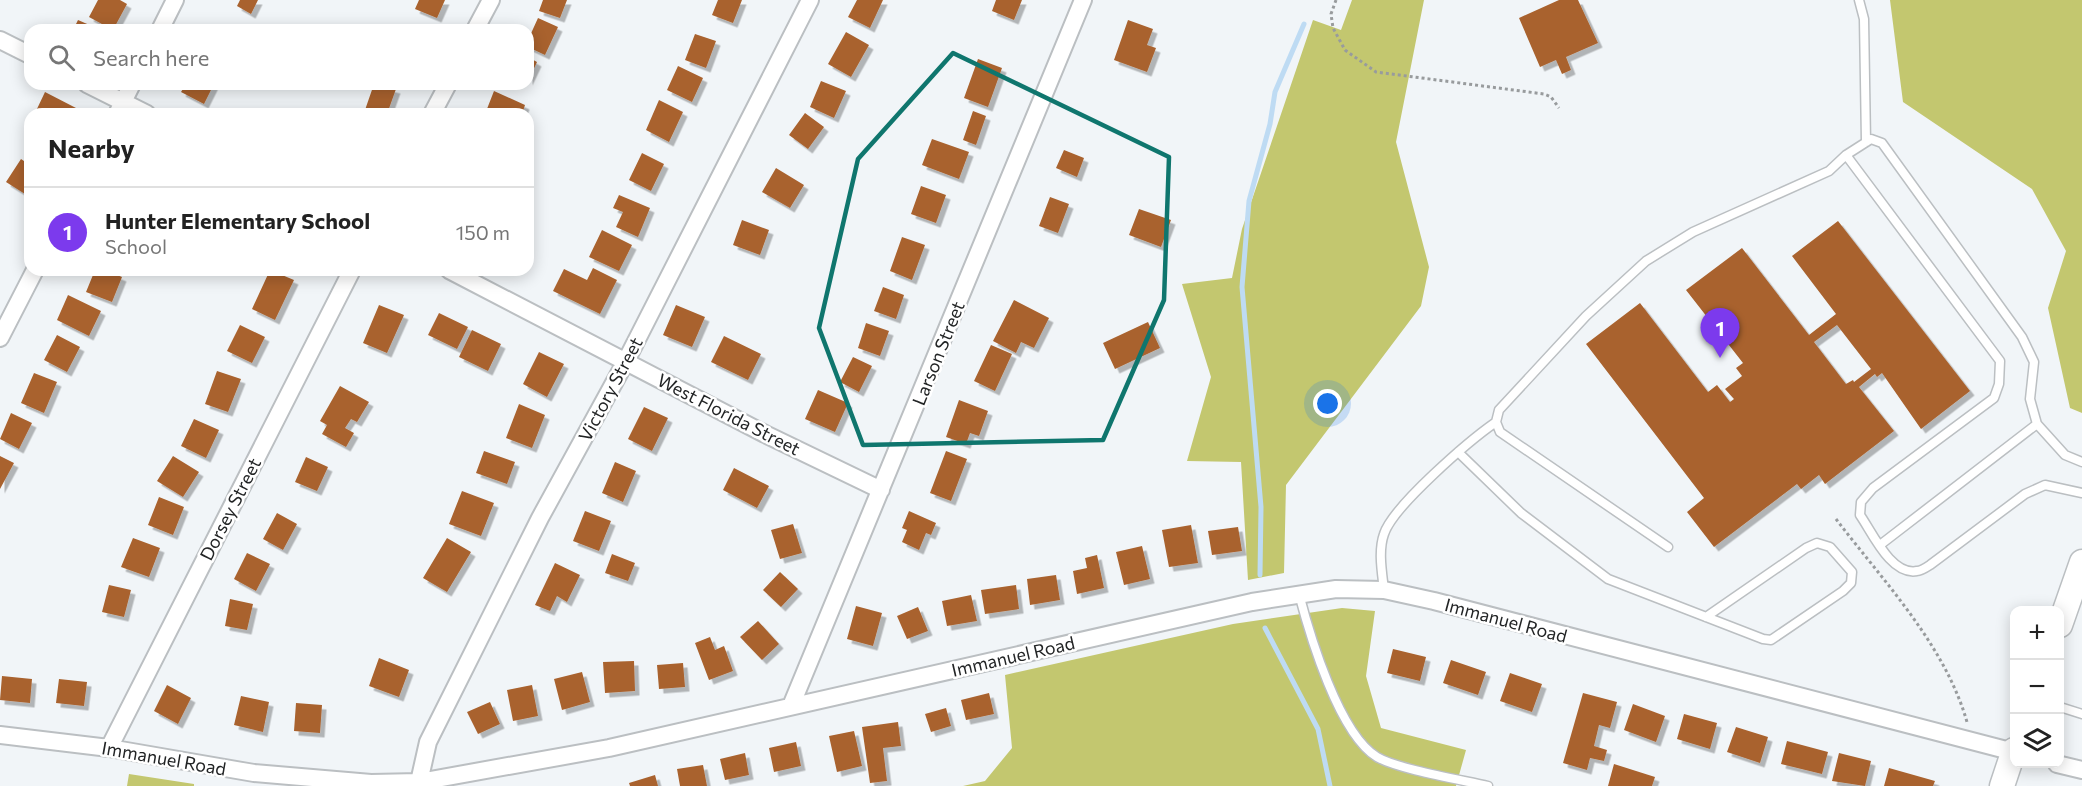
<!DOCTYPE html>
<meta charset="utf-8">
<style>
body{margin:0;font-family:Commissioner,sans-serif;background:#f2f2f2;color:#222}
.controls{position:absolute;right:18px;bottom:18px;display:grid;overflow:hidden;border-radius:12px;box-shadow:0 3px 15px #0003}
.controls button{width:54px;height:54px;display:grid;place-items:center;padding:0;border:0;border-bottom:2px solid #e0e0e0;background:#fff;color:#222;font:30px sans-serif}
.you{position:absolute;left:1328px;top:404px;width:21px;height:21px;margin:-15px;border:4px solid #fff;border-radius:50%;background:#1a73e8;box-shadow:0 0 0 9px #1a73e833}
.badge{display:grid;place-items:center;width:39px;height:39px;border-radius:50%;background:#7c3aed;color:#fff;font-size:20px;font-weight:700}
.pin{position:absolute;translate:-50% -50px;filter:drop-shadow(0 2px 3px #0008)}
.pin::after{content:'';position:absolute;top:32px;width:21px;height:18px;background:inherit;clip-path:polygon(0 0,100% 0,50% 100%)}
.list{margin:0;padding:0;list-style:none}
h2{display:flex;justify-content:space-between;align-items:center;height:78px;margin:0;padding:0 24px;font-size:26px}
h2 small{font-size:20px;font-weight:400;color:#767676}
.list li{display:grid;grid-template-columns:39px 1fr auto;gap:18px;align-items:center;box-sizing:border-box;height:90px;padding:0 24px;border-top:2px solid #e0e0e0}
.list b{display:block;font-size:22px;white-space:nowrap}
.list p{margin:0;font-size:20px;white-space:nowrap;color:#767676}
.list em{font-size:20px;font-style:normal;color:#767676}
.icon{flex:none;width:33px;height:33px;fill:none;stroke:currentColor;stroke-width:2;stroke-linecap:round;stroke-linejoin:round}
.map{position:relative;flex:none;width:2082px;height:786px;overflow:hidden}
.search{position:absolute;background:#fff;box-shadow:0 3px 15px #0003;left:24px;top:24px;width:510px;height:66px;display:flex;align-items:center;gap:15px;box-sizing:border-box;padding:0 21px;border-radius:18px;color:#767676;font-size:22px}
.panel{position:absolute;background:#fff;box-shadow:0 3px 15px #0003;left:24px;top:108px;width:510px;height:168px;border-radius:18px}
.map>svg:first-child{display:block}
.green{fill:#c3c76f}
.lines{fill:none;stroke-linecap:round;stroke-linejoin:round}
.stream{stroke:#bedbf3;stroke-width:5}
.building{fill:#a9622e;fill-rule:evenodd;filter:url(#shadow)}
.service-casing{stroke:#bbbfc2;stroke-width:11}
.minor-casing{stroke:#bbbfc2;stroke-width:20}
.secondary-casing{stroke:#bbbfc2;stroke-width:27}
.path{stroke:#989b9d;stroke-width:3;stroke-dasharray:3 3;stroke-linecap:butt}
.service{stroke:#fff;stroke-width:8}
.minor{stroke:#fff;stroke-width:16}
.secondary{stroke:#fff;stroke-width:24}
.marked{fill:none;stroke:#0f766e;stroke-width:4.5;stroke-linejoin:round}
.labels{text-anchor:middle;dominant-baseline:central;stroke-width:5;stroke-linejoin:round;paint-order:stroke}
.street-label{font-size:18px;fill:#222425;stroke:#fff}
</style>
<div class="map">
<svg width="2082" height="786" viewBox="0 0 2082 786">
<defs>
<filter id="shadow"><feDropShadow dx="4.5" dy="4.5" stdDeviation="0" flood-color="#0004"/></filter>
</defs>
<rect width="100%" height="100%" fill="#f1f5f8"/>
<!-- green -->
<path class="green" d="M1352,0H1424L1396,142L1429,267L1421,306L1286,485L1284,573L1248,580L1241,462L1187,461L1211,377L1182,284L1232,278L1242,229L1313,20L1341,30Z
M1890,0H2082V413L2070,408L2048,308L2066,251L2032,189L1903,102Z
M1342,608L1375,611L1366,676L1381,728L1466,750L1456,786H963L985,781L1012,748L1005,675L1233,624Z
M129,774L194,784V786H127Z"/>
<g class="lines">
<!-- stream -->
<path class="stream" d="M1260,575L1261,507L1242,287L1249,201L1270,124L1275,92L1304,24
M1265,628L1318,729L1330,786"/>
</g>
<!-- building -->
<path class="building" d="M98,0H120L127,4L113,30L89,17Z
M240,0H258L251,14L237,6Z
M419,0H445L437,18L415,9Z
M543,0H567L560,18L539,11Z
M718,0H742L733,23L712,15Z
M857,0H883L870,28L848,17Z
M996,0H1022L1014,20L992,11Z
M1559,0H1578L1598,43L1566,57L1571,70L1562,74L1556,60L1540,67L1519,18Z
M538,18L558,27L545,55L528,47V40Z
M78,20L101,30H73Z
M1128,20L1153,29L1147,45L1156,48L1147,72L1114,60Z
M846,32L869,45L851,77L828,64Z
M695,34L716,41L706,68L685,60Z
M528,57L537,62L528,81Z
M978,59L1002,68L988,107L964,98Z
M678,66L703,78L692,102L667,90Z
M821,81L846,91L834,118L810,107Z
M186,84H214L204,104L181,92Z
M374,84L396,89L387,114L365,110Z
M494,91L525,105L522,114H485Z
M45,92L76,108L73,114H41L36,111Z
M659,100L683,112L669,142L646,130Z
M973,111L986,116L976,145L963,140Z
M805,113L824,127L808,149L789,135Z
M932,139L969,152L959,179L922,165Z
M1064,150L1084,158L1077,177L1056,168Z
M642,153L664,164L651,191L629,180Z
M21,159L30,165V186L25,194L6,182Z
M776,168L804,185L790,208L762,192Z
M921,186L946,195L936,223L911,214Z
M619,195L650,208L638,237L616,227L623,212L613,208Z
M1050,197L1069,204L1058,233L1039,226Z
M1139,209L1171,220L1161,247L1129,235Z
M742,220L769,230L760,255L733,245Z
M1838,221L1970,391L1921,429L1882,373L1877,377L1875,374L1859,387L1894,431L1825,484L1819,475L1801,489L1797,484L1714,547L1687,512L1704,498L1586,344L1640,303L1708,392L1717,385L1730,402L1734,399L1725,389L1742,376L1736,368L1743,363L1686,290L1742,248L1809,335L1836,314L1792,256ZM1837,325L1871,369L1854,382L1853,380L1846,384L1814,342Z
M602,230L632,245L619,271L589,257Z
M902,237L925,245L912,280L890,271Z
M593,268L617,280L600,314L553,291L564,269L587,280Z
M95,270H105L122,277L112,302L86,292Z
M270,270L294,280L275,320L252,309Z
M883,287L904,295L896,319L874,311Z
M68,295L101,311L89,336L57,320Z
M1014,300L1049,318L1034,348L1021,342L1016,353L993,341Z
M379,305L404,315L387,353L363,343Z
M676,305L705,317L692,347L663,335Z
M439,313L468,327L457,349L428,335Z
M1148,322L1160,348L1115,369L1103,343Z
M866,323L889,331L880,356L858,348Z
M240,325L265,337L252,363L227,351Z
M472,330L501,344L488,371L459,357Z
M57,335L80,347L67,372L44,360Z
M724,336L761,354L748,380L711,362Z
M991,345L1012,354L995,391L974,381Z
M539,352L564,364L547,397L523,384Z
M853,357L872,366L859,392L840,382Z
M217,371L241,379L228,412L205,404Z
M34,373L57,382L44,413L21,403Z
M340,386L369,402L357,422L351,419L345,428L354,433L346,447L322,434L327,425L320,421Z
M818,390L848,403L835,432L805,419Z
M959,400L988,411L979,436L970,433L966,444L946,437Z
M519,404L545,415L532,448L506,438Z
M644,407L668,418L652,451L628,439Z
M11,413L32,423L19,449L0,439Z
M194,419L219,430L206,458L181,446Z
M484,451L515,462L507,484L476,473Z
M946,451L967,459L951,501L930,493Z
M0,456L14,463L0,489Z
M173,456L199,472L183,497L157,481Z
M306,457L328,467L317,491L295,482Z
M615,462L636,471L623,502L602,493Z
M734,468L769,486L757,508L723,490Z
M462,491L494,503L481,536L449,524Z
M159,497L184,507L173,535L148,525Z
M585,511L611,521L599,551L573,541Z
M909,511L936,523L931,535L926,533L919,550L902,542L907,530L902,528Z
M277,513L297,524L283,550L263,539Z
M793,524L802,553L780,559L771,530Z
M1191,525L1198,563L1169,567L1162,530Z
M1238,527L1242,551L1212,555L1208,531Z
M133,538L160,548L149,577L121,567Z
M447,538L471,552L447,592L423,578Z
M1142,546L1150,579L1124,585L1116,552Z
M247,553L270,564L256,591L234,579Z
M612,554L635,563L628,581L605,573Z
M1097,555L1104,588L1077,594L1073,571L1087,568L1085,558Z
M555,563L580,575L567,602L557,596L550,611L535,605Z
M780,572L798,589L781,607L763,590Z
M1056,575L1060,600L1030,605L1027,579Z
M109,585L131,590L124,617L102,612Z
M1016,585L1019,609L985,614L981,590Z
M971,595L977,621L947,626L942,601Z
M230,599L253,604L247,630L225,626Z
M856,606L882,613L873,646L847,639Z
M918,607L928,631L907,639L897,616Z
M758,621L779,644L762,660L740,637Z
M710,637L715,650L724,646L733,671L709,680L695,643Z
M1393,649L1426,657L1420,681L1387,673Z
M379,658L409,670L399,697L369,686Z
M1451,660L1486,672L1478,695L1443,683Z
M634,661L635,691L605,693L603,662Z
M683,663L685,687L659,689L657,665Z
M582,672L590,702L562,710L554,679Z
M1510,673L1542,684L1532,712L1500,701Z
M2,676L32,679L30,703L0,700Z
M59,679L87,682L84,706L56,703Z
M167,685L191,698L178,724L154,711Z
M532,685L538,716L513,721L507,690Z
M989,693L994,714L966,720L961,700Z
M1583,693L1617,702L1610,728L1599,725L1594,746L1607,750L1604,761L1590,758L1587,770L1563,763Z
M241,696L269,702L263,732L234,725Z
M490,702L500,724L478,734L467,712Z
M296,703L322,705L320,733L294,731Z
M1633,704L1665,716L1656,742L1624,730Z
M946,708L951,726L931,732L925,714Z
M1684,714L1717,723L1710,749L1677,739Z
M898,722L901,746L883,748L887,781L870,783L862,727Z
M1736,727L1768,737L1760,763L1727,752Z
M854,731L862,766L837,772L829,736Z
M1787,741L1828,752L1822,774L1781,764Z
M796,742L801,766L774,772L769,748Z
M745,753L749,775L725,780L720,759Z
M1839,753L1871,761L1865,786L1832,781Z
M1614,764L1655,777L1652,786H1608Z
M703,765L707,786H680L677,769Z
M1889,768L1935,781L1933,786H1884Z
M655,775L658,786H630L629,783Z"/>
<g class="lines">
<defs>
<path id="service" d="M1859,0L1864,19L1866,142
M1846,155L2000,361L1999,384L1994,398L1873,488L1861,502L1860,515C1872,532 1891,576 1917,571C1921,571 1927,567 1930,565L2025,494L2045,485L2082,493
M1458,452L1521,513L1608,579L1763,639L1771,640L1843,591L1851,583L1852,572L1830,547L1817,543L1806,548L1706,617
M1880,545L2037,424
M1668,547L1500,432L1496,422L1499,410L1586,316L1646,261L1693,232L1829,171L1846,155L1871,139L1882,143L2022,337L2034,362L2030,399L2037,424L2065,455L2082,462
M1384,590C1382,572 1378,551 1384,534C1393,506 1470,440 1496,422
M1299,594C1310,636 1339,734 1377,757C1397,769 1462,780 1488,786
M2060,707L2082,714"/>
<path id="minor" d="M160,30L175,0
M475,30L491,0
M0,40L30,55
M87,84L147,114
M117,114L132,84
M432,114L448,84
M449,270L765,434L881,490
M0,338L35,270
M791,706L1083,0
M0,735L109,748L254,773L371,783L419,782L609,748L1252,602L1336,589L1384,590L1434,601L2014,752
M109,748L352,270
M2057,764L2082,770
M419,782L428,742L540,518L626,361L810,0"/>
<path id="secondary" d="M2060,625L2082,562
M2002,786L2014,750"/>
</defs>
<!-- service casing -->
<use href="#service" class="service-casing"/>
<!-- minor casing -->
<use href="#minor" class="minor-casing"/>
<!-- secondary casing -->
<use href="#secondary" class="secondary-casing"/>
<!-- path -->
<path class="path" d="M1336,0L1331,14L1333,28L1345,50L1376,72L1544,94L1551,97L1559,108
M1836,519C1884,582 1945,645 1967,722"/>
<!-- service -->
<use href="#service" class="service"/>
<!-- minor -->
<use href="#minor" class="minor"/>
<!-- secondary -->
<use href="#secondary" class="secondary"/>
</g>
<!-- marked area -->
<path class="marked" d="M953,53L1169,157L1164,300L1103,440L863,445L819,328L858,159Z"/>
<g class="labels">
<!-- street labels -->
<g class="street-label">
<text transform="translate(938 353) rotate(-68)">Larson Street</text>
<text transform="translate(610 389) rotate(-62)">Victory Street</text>
<text transform="translate(729 414) rotate(27)">West Florida Street</text>
<text transform="translate(230 509) rotate(-63)">Dorsey Street</text>
<text transform="translate(1506 620) rotate(15)">Immanuel Road</text>
<text transform="translate(1013 656) rotate(-13)">Immanuel Road</text>
<text transform="translate(164 758) rotate(10)">Immanuel Road</text>
</g>
</g>
</svg>
<div class="controls">
<button>+</button>
<button>−</button>
<button><svg class="icon" aria-label="layers" viewBox="0 0 24 24"><path d="M12 4l9 5-9 5-9-5zM3 14l9 5 9-5"/></svg></button>
</div>
<div class="you"></div>
<div class="pin badge" style="left:1720px;top:358px">1</div>
<div class="search"><svg class="icon" aria-label="search" viewBox="0 0 24 24"><circle cx="10" cy="10" r="6"/><path d="M15 15l6 6"/></svg>Search here</div>
<section class="panel">
<h2>Nearby<small></small></h2>
<ul class="list">
<li><span class="badge">1</span><div><b>Hunter Elementary School</b><p>School</p></div><em>150 m</em></li>
</ul>
</section>
</div>
